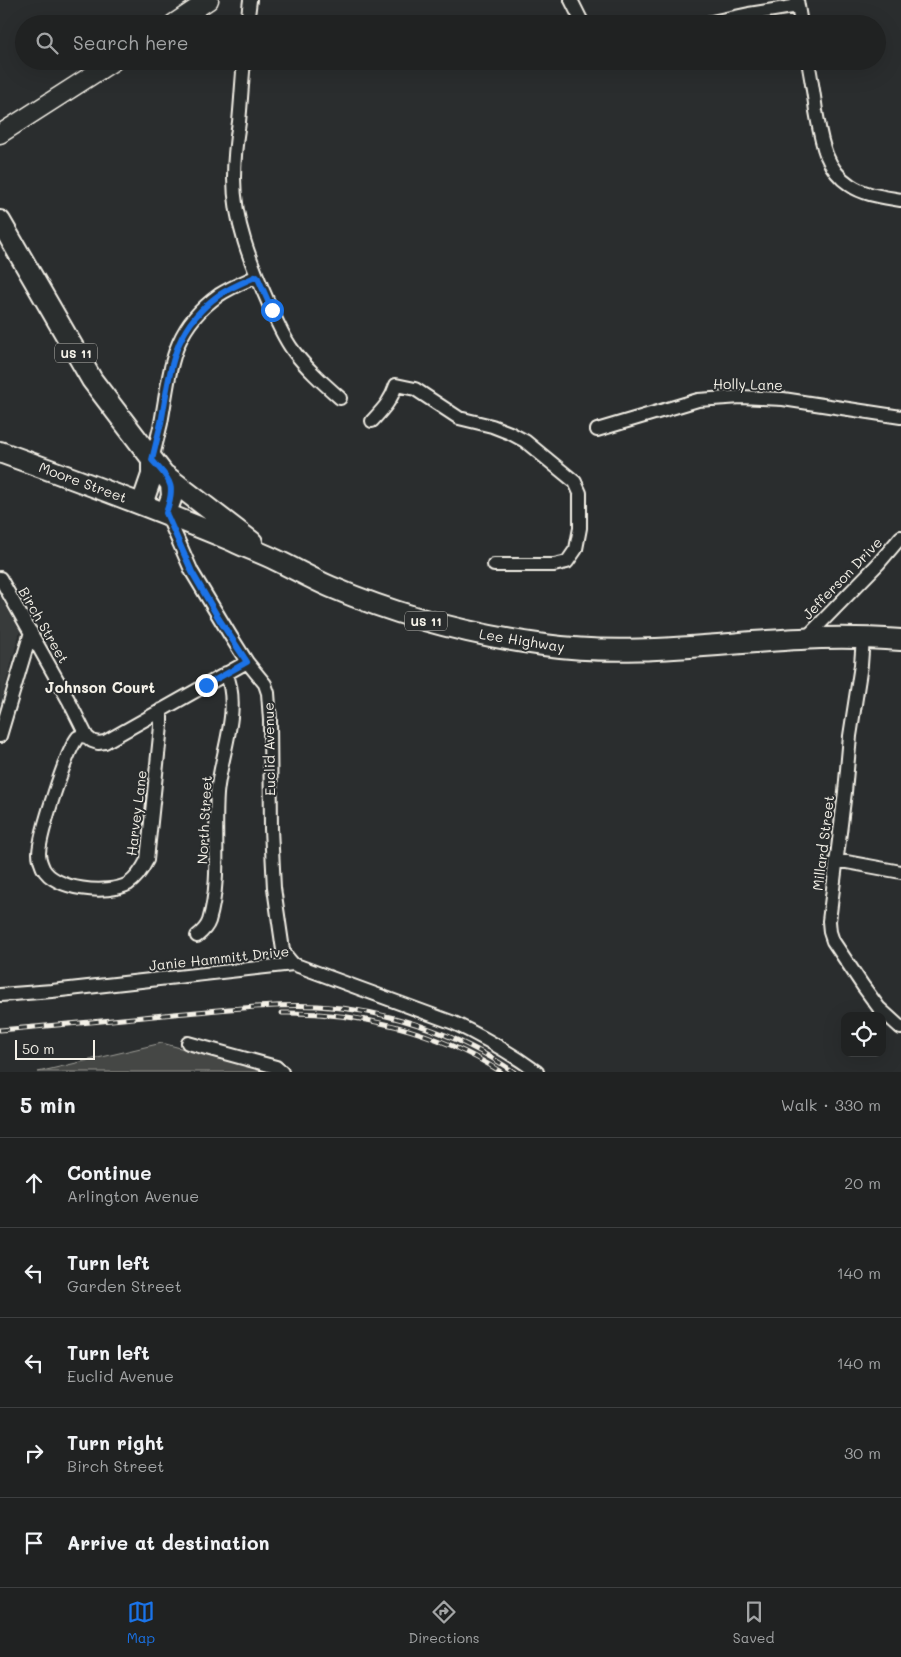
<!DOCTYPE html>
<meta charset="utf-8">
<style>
body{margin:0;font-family:Mali,sans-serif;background:#2d2f2f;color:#f1f3f6}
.controls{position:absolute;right:15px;bottom:15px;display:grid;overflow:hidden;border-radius:10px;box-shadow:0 5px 20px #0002}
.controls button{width:45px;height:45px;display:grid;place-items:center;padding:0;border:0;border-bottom:1px solid #3d3f40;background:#202222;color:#f1f3f6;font:25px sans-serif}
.scale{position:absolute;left:15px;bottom:12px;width:80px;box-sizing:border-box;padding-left:5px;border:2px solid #f4f1e8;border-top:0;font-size:14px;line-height:18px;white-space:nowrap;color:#f4f1e8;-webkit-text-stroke:4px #2a2d2e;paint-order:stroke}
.stop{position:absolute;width:15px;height:15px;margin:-11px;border:4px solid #1a73e8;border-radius:50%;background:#fff}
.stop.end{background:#1a73e8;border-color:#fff;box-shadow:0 1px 5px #0008}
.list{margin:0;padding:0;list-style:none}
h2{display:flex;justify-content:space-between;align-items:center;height:65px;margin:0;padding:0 20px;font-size:21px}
h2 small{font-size:16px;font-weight:400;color:#a2a4a5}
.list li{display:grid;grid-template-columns:32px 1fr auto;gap:15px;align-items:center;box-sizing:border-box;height:90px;padding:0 20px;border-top:1px solid #3d3f40}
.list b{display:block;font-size:19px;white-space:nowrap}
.list p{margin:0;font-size:16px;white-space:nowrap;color:#a2a4a5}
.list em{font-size:16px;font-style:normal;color:#a2a4a5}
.icon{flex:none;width:28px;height:28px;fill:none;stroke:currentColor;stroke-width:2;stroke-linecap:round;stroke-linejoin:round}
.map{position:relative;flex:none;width:901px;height:1072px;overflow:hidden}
.search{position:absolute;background:#202222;box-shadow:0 5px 20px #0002;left:15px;right:15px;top:15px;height:55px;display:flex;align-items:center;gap:12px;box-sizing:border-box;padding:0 18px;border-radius:28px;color:#a2a4a5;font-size:19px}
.sheet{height:515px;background:#202222}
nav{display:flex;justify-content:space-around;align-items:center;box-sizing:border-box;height:70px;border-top:1px solid #3d3f40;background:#202222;font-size:14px;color:#a2a4a5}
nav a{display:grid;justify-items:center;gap:2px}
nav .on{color:#1a73e8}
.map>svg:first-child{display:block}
.built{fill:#373a3a}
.green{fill:#444645;stroke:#9c9c96}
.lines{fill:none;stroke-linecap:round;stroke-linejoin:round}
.street-casing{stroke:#f4f1e8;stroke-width:16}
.secondary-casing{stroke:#f4f1e8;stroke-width:21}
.primary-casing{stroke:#f4f1e8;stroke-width:24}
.street{stroke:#2a2d2e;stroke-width:12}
.secondary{stroke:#2a2d2e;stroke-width:18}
.primary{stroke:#2a2d2e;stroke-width:20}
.rail-casing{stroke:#f4f1e8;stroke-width:5}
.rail{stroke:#2a2d2e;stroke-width:3;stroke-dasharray:9;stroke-linecap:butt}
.route{stroke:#1a73e8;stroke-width:6}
.labels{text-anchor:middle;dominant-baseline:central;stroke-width:4;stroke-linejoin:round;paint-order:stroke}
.shield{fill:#2a2d2e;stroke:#b7b6b0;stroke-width:1}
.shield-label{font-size:12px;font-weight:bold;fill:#f4f1e8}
.street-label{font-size:14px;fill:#f4f1e8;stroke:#2a2d2e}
.neighbourhood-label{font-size:15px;font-weight:bold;fill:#f4f1e8;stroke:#2a2d2e}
</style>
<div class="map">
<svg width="901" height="1072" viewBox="0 0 901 1072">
<rect width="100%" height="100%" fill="#2a2d2e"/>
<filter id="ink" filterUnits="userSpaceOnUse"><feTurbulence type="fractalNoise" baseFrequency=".02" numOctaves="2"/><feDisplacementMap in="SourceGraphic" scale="10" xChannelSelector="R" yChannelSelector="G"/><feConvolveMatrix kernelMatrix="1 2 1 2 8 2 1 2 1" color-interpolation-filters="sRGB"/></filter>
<g filter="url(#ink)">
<!-- built -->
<path class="built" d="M0,596L20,631L0,706Z"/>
<!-- green -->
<path class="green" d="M162,1043L268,1072H38Z"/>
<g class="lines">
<defs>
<path id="street" d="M571,0L583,24
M797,0L801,24
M247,24L250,0
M702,24L749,14L798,6
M244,61C242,81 241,102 239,122C236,141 234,159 234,178C234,222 251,263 268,302C275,318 282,335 292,349C305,367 323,383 340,398
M808,61C811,78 814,94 816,111C821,138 824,168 850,185C864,195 884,197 901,200
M372,421C383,409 391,401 396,385L415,389L459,418L492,426L510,433L525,441L575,482L580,493V528L576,549L567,562L554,565H494
M597,430L698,400L741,397L783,399L901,417
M152,460C155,448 158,435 161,423C171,369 170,330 219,295C231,287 244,282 257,276
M166,513L192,572L230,635L247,662L265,684L268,693L270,720L271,829L274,888L283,950L287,957L293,964
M0,578L69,701L87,737L92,741L98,743L105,742L247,662
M863,638L861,665L850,736L845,792L829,921L830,932L833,941L863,986L879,1008L901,1028
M805,639L878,564L901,537
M0,736L31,632
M87,737L82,736L78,737C66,751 40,834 39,853C39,859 41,863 43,868C54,890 108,895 128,884C137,878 142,870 147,860L161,726V710
M836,860L901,872
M197,936C202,932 207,927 209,921C221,881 214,836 217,794C220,756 242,710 226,673
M0,995L52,991L293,964L454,1023C483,1037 511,1053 537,1072
M188,1043L276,1067L282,1072"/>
<path id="secondary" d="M173,24L209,0
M0,134L114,61"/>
<path id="primary" d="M0,221L92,380L171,484L172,496L166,513
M0,452C78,480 156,509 233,541C247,548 262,553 276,560C295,569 312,579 331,587C399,616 471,635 544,645C636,658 729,641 821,638C848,637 874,638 901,640
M166,476L252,542
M142,504L152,475V460"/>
</defs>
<!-- street casing -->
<use href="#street" class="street-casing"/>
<!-- secondary casing -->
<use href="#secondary" class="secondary-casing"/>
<!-- primary casing -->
<use href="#primary" class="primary-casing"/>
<!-- street -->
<use href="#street" class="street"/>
<!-- secondary -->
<use href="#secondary" class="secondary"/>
<!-- primary -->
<use href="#primary" class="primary"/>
<defs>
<path id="rail" d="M282,1013C358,1012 436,1030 501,1072
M0,1030C58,1025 116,1020 174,1014C222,1010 270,1004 318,1006C388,1010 457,1033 514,1072"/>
</defs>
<!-- rail casing -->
<use href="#rail" class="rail-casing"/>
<!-- rail -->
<use href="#rail" class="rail"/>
</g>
</g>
<g class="lines" filter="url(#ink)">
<!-- route -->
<path class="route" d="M206,685L247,662L219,619L192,572L166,513C176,484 171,482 152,460C155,448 158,435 161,423C171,370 171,330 219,295C231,287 244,282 257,276L272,310"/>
</g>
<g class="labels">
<!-- shield labels -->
<g class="shield">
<rect x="55" y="343.5" width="42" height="19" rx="4"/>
<rect x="405" y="611.5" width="42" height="19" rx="4"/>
</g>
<g class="shield-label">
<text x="76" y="353">US 11</text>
<text x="426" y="621">US 11</text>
</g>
<!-- street labels -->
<g class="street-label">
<text transform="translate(748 384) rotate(1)">Holly Lane</text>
<text transform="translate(83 482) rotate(20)">Moore Street</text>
<text transform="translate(842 578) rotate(-46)">Jefferson Drive</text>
<text transform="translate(44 625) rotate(60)">Birch Street</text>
<text transform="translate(522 640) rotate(9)">Lee Highway</text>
<text transform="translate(269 749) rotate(-91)">Euclid Avenue</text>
<text transform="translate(136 813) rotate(-83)">Harvey Lane</text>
<text transform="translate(204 820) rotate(-87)">North Street</text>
<text transform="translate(823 843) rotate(-83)">Millard Street</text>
<text transform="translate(219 958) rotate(-6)">Janie Hammitt Drive</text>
</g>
<!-- neighbourhood labels -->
<g class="neighbourhood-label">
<text x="100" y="687">Johnson Court</text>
</g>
</g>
</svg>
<div class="controls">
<button><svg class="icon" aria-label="locate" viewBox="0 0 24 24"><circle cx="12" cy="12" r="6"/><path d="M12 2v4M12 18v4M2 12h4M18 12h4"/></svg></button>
</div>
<div class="scale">50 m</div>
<div class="stop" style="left:272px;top:310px"></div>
<div class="stop end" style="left:206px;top:685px"></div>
<div class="search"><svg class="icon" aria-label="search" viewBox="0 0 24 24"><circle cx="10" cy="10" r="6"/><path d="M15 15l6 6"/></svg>Search here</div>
</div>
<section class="sheet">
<h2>5 min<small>Walk · 330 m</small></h2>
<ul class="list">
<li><svg class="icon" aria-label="ahead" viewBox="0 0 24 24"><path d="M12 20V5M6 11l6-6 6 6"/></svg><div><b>Continue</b><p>Arlington Avenue</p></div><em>20 m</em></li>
<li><svg class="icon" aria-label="left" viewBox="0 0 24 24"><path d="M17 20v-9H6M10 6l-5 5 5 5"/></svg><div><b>Turn left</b><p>Garden Street</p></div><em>140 m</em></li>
<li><svg class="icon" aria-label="left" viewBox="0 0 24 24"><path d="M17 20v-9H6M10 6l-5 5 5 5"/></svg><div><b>Turn left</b><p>Euclid Avenue</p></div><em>140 m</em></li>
<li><svg class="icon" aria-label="right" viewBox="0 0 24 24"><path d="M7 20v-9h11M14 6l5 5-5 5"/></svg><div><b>Turn right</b><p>Birch Street</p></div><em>30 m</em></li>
<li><svg class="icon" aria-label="arrive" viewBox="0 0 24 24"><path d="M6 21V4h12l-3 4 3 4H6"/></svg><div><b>Arrive at destination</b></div></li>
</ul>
</section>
<nav>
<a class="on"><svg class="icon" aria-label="map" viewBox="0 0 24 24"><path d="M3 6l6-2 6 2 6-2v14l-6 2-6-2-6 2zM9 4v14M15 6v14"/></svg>Map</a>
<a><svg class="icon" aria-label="directions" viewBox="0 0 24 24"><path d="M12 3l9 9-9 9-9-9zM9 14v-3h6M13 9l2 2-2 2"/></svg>Directions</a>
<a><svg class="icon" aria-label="saved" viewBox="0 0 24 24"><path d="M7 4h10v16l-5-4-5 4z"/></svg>Saved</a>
</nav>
